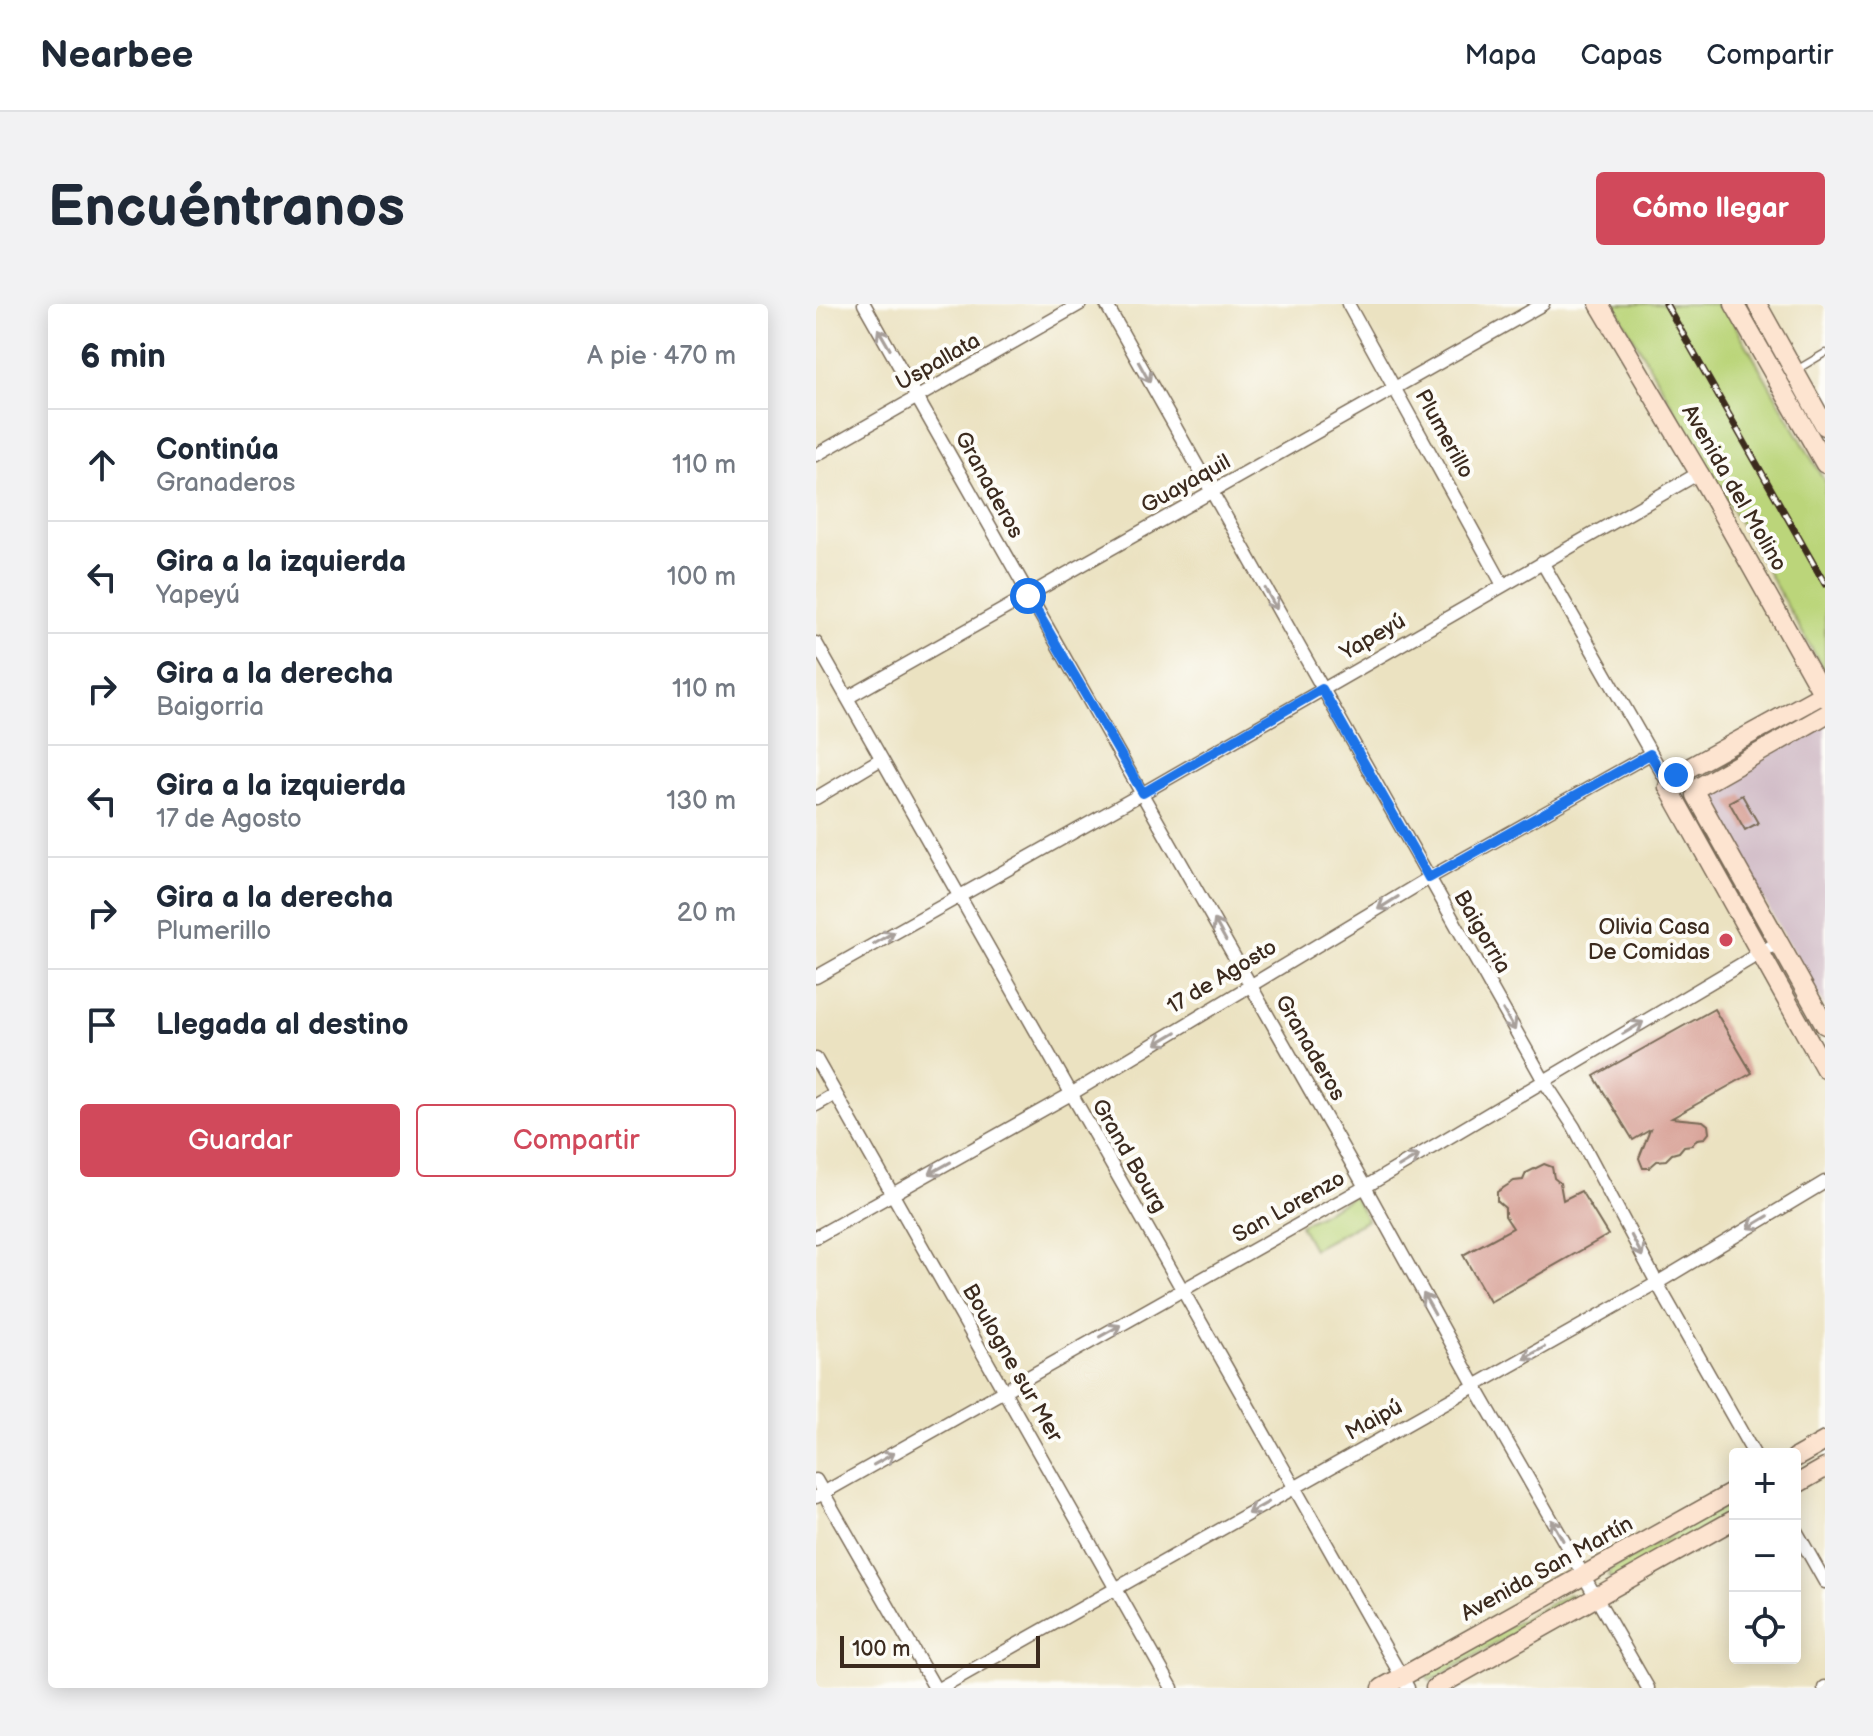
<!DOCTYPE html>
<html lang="es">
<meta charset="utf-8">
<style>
body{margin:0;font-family:"Balsamiq Sans",sans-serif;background:#f2f2f3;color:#1f2937}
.controls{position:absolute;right:24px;bottom:24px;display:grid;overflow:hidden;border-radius:8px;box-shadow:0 4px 20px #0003}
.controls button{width:72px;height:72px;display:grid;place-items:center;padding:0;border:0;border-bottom:2px solid #e0e1e3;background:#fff;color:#1f2937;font:40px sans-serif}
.scale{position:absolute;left:24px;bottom:20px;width:200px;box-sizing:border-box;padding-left:8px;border:4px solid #3b2a1e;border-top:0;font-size:22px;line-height:28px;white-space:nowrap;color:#3b2a1e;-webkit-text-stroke:6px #fdfcf7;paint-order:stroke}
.stop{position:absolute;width:24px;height:24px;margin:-18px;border:6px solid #1a73e8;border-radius:50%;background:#fff}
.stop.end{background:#1a73e8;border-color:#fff;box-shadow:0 2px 8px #0008}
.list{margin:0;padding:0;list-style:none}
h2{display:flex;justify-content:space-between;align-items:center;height:104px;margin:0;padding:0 32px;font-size:34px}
h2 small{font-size:26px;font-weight:400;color:#747a83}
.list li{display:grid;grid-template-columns:52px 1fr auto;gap:24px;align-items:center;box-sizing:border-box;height:112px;padding:0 32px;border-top:2px solid #e0e1e3}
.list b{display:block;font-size:30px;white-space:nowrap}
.list p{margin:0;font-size:26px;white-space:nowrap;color:#747a83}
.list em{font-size:26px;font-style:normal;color:#747a83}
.actions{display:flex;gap:16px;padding:24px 32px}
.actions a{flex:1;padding:18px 0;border:2px solid #d1495b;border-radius:8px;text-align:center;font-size:28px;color:#d1495b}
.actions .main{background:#d1495b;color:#fff}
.icon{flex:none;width:44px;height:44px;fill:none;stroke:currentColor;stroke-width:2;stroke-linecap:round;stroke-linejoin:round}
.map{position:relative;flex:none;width:1009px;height:1384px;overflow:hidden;border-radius:8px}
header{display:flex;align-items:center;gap:48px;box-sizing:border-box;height:112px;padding:0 40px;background:#fff;border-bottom:2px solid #e0e1e3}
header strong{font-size:38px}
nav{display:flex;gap:44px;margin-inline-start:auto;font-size:28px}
.intro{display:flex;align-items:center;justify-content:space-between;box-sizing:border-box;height:192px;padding:0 48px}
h1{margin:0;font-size:56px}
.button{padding:20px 36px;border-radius:8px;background:#d1495b;color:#fff;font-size:28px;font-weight:700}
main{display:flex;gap:48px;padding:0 48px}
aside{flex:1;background:#fff;border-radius:8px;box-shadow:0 4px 20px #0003}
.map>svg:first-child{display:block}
.industrial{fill:#d2bdc8}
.green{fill:#bbd57a;stroke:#7b804c;stroke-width:2}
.building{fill:#d4998e}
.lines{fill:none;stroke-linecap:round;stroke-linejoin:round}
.lane-casing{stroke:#796a57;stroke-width:9}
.street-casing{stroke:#796a57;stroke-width:15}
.secondary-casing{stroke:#796a57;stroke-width:21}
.lane{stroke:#fff;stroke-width:6}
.street{stroke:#fff;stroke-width:12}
.secondary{stroke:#fde4d0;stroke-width:18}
.rail-casing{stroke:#3b2a1e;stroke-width:7}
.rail{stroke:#fdfcf7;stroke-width:4;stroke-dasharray:12;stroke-linecap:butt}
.oneway{stroke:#a79f9a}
.route{stroke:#1a73e8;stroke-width:10}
.poi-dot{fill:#d1495b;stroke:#fdfcf7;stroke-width:3}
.labels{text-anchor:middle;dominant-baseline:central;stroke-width:8;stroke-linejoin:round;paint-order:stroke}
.street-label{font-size:22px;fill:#3b2a1e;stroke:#fdfcf7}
.poi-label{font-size:22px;fill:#3b2a1e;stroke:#fdfcf7;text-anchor:end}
</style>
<header>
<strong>Nearbee</strong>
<nav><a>Mapa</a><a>Capas</a><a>Compartir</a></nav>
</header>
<div class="intro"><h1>Encuéntranos</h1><a class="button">Cómo llegar</a></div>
<main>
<aside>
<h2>6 min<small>A pie · 470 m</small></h2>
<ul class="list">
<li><svg class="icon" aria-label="ahead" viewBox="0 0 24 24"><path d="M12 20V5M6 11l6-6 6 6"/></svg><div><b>Continúa</b><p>Granaderos</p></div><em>110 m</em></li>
<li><svg class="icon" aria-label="left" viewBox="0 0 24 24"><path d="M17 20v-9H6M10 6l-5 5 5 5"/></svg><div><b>Gira a la izquierda</b><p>Yapeyú</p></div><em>100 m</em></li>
<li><svg class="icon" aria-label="right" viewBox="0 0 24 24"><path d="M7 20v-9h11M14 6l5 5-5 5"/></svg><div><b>Gira a la derecha</b><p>Baigorria</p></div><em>110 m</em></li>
<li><svg class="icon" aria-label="left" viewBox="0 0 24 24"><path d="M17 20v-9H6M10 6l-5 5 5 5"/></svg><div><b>Gira a la izquierda</b><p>17 de Agosto</p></div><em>130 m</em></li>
<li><svg class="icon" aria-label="right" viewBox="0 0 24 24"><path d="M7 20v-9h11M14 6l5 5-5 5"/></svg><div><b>Gira a la derecha</b><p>Plumerillo</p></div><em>20 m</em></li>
<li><svg class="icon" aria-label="arrive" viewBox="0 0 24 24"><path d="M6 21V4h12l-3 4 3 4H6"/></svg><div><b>Llegada al destino</b></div></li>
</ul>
<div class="actions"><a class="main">Guardar</a><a>Compartir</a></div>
</aside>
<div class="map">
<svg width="1009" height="1384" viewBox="0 0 1009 1384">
<rect width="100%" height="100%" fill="#fdfcf7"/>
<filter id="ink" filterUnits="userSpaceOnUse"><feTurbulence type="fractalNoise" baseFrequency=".0125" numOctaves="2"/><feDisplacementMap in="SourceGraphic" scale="16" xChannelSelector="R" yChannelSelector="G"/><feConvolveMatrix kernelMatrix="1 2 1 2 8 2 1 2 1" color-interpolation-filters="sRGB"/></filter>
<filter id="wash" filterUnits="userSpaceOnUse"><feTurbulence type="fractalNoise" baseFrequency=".006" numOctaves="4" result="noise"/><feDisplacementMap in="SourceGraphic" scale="32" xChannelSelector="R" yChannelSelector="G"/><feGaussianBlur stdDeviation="1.8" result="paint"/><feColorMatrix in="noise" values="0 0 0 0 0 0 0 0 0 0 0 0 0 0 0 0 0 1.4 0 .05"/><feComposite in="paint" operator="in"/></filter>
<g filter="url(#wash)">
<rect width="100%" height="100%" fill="#ebe2c1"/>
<!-- industrial -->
<path class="industrial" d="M1009,418V704L897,506L896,498L902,481Z"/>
<!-- green -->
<path class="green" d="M798,0H907L1009,178V368Z
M538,892L551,916L497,945L484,921Z
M919,1196V1206L799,1274L792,1273L794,1266Z
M752,1290L757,1292L756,1297L614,1377L611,1374L613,1368Z"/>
<g id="blocks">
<!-- building -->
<path class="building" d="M926,491L942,519L929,526L913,498Z
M898,705L936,769L856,814L887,817L892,821L893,829L889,834L881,835L876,841L868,842L863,848L856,850L850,856L841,857L833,864H827L823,854L834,826L817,836L778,772Z
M728,860L736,863L738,874L744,879L747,896L765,887L792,931L674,998L647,951L697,924L689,912V904L681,897V888L698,877L707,876L710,869Z"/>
</g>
</g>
<g filter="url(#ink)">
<use href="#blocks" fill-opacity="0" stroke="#796a57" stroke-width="2"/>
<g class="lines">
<defs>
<path id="lane" d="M982,65L1009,49"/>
<path id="street" d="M48,0L549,883L659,1082L832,1384
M290,0L728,777L758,823L841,979L938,1150
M532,0L687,281
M0,151L264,0
M726,258L853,481
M0,339L592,1384
M31,394L727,0
M0,494L65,455
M0,673L327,489L883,169
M0,755L356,1384
M0,801L19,790
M0,933L255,790L613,574L834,450
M0,1176L119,1384
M0,1193L549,883L961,639
M979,1225L1009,1278
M124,1384L841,979L1009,878
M1008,1384L1009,1383"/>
<path id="secondary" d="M783,0L883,169L1009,394
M918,0L1009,160
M941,0L1009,122
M1009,389L860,471L852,483L1009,765
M881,484L1009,411
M880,491L1009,721
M979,1154L1009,1137
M979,1181L1009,1164
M566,1384L919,1187
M619,1384L919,1215"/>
</defs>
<!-- lane casing -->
<use href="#lane" class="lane-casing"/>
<!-- street casing -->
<use href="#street" class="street-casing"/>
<!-- secondary casing -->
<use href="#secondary" class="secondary-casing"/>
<!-- lane -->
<use href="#lane" class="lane"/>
<!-- street -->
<use href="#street" class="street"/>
<!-- secondary -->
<use href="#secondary" class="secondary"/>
<defs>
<path id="rail" d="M850,0L1009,280"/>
</defs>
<!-- rail casing -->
<use href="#rail" class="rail-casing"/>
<!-- rail -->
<use href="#rail" class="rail"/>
</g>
<!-- one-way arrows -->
<defs><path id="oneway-shaft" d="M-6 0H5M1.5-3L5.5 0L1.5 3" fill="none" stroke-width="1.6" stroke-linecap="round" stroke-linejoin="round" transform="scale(2)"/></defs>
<g class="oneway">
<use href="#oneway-shaft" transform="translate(68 35) rotate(-120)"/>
<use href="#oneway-shaft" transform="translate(328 68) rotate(61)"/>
<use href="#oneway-shaft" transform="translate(455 295) rotate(61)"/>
<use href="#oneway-shaft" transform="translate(572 599) rotate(148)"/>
<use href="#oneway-shaft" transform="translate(404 626) rotate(-119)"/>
<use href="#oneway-shaft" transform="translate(68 634) rotate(-30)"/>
<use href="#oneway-shaft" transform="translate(693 716) rotate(60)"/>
<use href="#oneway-shaft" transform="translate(817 724) rotate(-31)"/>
<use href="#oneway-shaft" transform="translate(350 734) rotate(149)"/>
<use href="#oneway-shaft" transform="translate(593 857) rotate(-31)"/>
<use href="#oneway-shaft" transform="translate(124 864) rotate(151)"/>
<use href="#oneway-shaft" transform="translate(942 918) rotate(149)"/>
<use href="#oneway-shaft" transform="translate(821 942) rotate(62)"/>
<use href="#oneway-shaft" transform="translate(613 1000) rotate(-119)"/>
<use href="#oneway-shaft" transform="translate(294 1027) rotate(-29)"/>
<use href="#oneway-shaft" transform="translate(718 1049) rotate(151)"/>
<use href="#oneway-shaft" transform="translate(68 1155) rotate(-29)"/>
<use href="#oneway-shaft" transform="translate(442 1204) rotate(151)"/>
<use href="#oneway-shaft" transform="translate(741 1226) rotate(-120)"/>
</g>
</g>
<g class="lines" filter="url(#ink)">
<!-- route -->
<path class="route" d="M212,292L327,489L506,385L613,574L834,450L853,481L860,471"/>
</g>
<!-- markers -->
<circle class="poi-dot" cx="910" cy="636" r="8"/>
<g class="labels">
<!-- street labels -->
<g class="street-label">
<text transform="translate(122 58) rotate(-30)">Uspallata</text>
<text transform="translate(628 130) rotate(61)">Plumerillo</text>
<text transform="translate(370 180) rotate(-29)">Guayaquil</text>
<text transform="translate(173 181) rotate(61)">Granaderos</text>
<text transform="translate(918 184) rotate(60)">Avenida del Molino</text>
<text transform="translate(557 333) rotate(-30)">Yapeyú</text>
<text transform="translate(666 628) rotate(60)">Baigorria</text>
<text transform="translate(406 673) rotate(-31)">17 de Agosto</text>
<text transform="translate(494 744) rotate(60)">Granaderos</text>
<text transform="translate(313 852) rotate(60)">Grand Bourg</text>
<text transform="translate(473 903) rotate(-29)">San Lorenzo</text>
<text transform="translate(196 1059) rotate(60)">Boulogne sur Mer</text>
<text transform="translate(558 1116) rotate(-29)">Maipú</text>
<text transform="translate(731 1265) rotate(-29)">Avenida San Martín</text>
</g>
<!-- poi labels -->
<g class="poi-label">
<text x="894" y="623">Olivia Casa<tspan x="894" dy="25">De Comidas</tspan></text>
</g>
</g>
</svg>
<div class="controls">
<button>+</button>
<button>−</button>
<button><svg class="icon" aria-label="locate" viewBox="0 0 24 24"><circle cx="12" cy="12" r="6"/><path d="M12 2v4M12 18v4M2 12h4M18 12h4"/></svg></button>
</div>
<div class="scale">100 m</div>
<div class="stop" style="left:212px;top:292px"></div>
<div class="stop end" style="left:860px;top:471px"></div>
</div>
</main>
